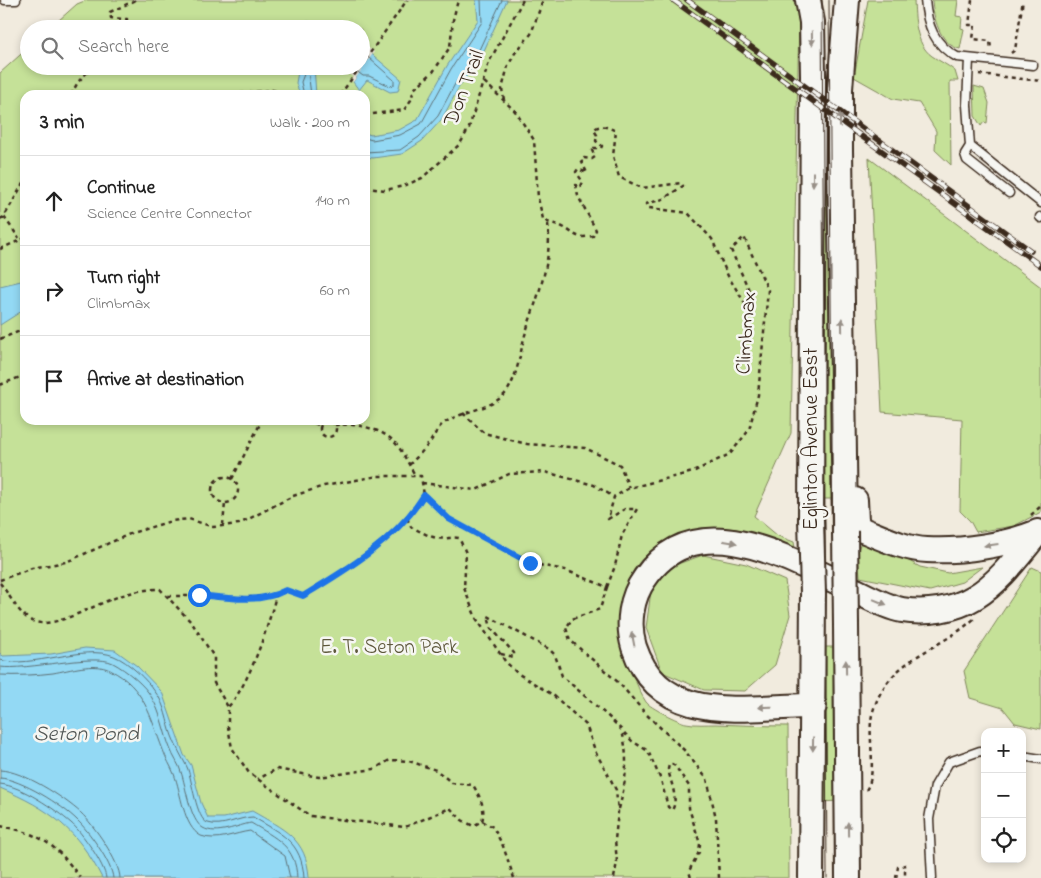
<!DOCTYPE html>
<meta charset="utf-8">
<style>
body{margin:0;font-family:"Indie Flower",sans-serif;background:#f6f6f6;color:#222}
.controls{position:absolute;right:15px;bottom:15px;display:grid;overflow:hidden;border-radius:10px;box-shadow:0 2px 8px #0003}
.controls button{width:45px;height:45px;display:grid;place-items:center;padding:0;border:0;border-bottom:1px solid #e0e0e0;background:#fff;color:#222;font:25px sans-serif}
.stop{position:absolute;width:15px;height:15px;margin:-11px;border:4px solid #1a73e8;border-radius:50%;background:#fff}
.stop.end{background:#1a73e8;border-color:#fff;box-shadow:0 1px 5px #0008}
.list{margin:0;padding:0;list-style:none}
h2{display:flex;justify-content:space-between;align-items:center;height:65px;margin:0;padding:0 20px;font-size:21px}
h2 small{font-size:16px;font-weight:400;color:#767676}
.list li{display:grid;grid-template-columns:32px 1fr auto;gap:15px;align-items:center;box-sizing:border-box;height:90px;padding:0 20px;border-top:1px solid #e0e0e0}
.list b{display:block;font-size:19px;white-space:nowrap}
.list p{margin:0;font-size:16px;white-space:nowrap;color:#767676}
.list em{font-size:16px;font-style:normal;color:#767676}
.icon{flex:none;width:28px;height:28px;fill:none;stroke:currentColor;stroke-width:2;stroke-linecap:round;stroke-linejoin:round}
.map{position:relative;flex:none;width:1041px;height:878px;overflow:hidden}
.search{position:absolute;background:#fff;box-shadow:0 2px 8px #0003;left:20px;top:20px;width:350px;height:55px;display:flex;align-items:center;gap:12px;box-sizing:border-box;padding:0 18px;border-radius:28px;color:#767676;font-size:19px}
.panel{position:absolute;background:#fff;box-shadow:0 2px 8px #0003;left:20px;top:90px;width:350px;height:335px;border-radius:15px}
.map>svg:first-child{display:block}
.green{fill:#c5e198;stroke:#80865b;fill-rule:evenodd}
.water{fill:#93d9f4;stroke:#70939e}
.pier{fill:#f1ebde}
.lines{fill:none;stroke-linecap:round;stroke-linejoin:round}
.shore{stroke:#5e7074;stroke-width:1}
.service-casing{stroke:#3b2a1e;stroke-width:11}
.primary-casing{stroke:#3b2a1e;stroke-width:28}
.path{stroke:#3b2a1e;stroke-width:2.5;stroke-dasharray:4 4;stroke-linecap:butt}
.service{stroke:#f6f6f2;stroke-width:8}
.primary{stroke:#f6f6f2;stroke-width:24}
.tram{stroke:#3b2a1e;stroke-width:1}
.rail-casing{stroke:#3b2a1e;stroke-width:5.5}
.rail{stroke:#f6f6f2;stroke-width:4;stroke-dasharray:11;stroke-linecap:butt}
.primary-bridge-casing{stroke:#3b2a1e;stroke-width:28;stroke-linecap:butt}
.primary-bridge{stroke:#f6f6f2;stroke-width:24}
.oneway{fill:#989088}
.route{stroke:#1a73e8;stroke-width:6}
.labels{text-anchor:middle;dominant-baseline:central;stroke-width:5;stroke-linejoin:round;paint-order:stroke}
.street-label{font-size:21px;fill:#3b2a1e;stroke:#f6f6f2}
.park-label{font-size:21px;fill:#5e583c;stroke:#f6f6f2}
.water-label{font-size:22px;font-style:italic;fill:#515654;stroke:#f6f6f2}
</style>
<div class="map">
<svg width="1041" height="878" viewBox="0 0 1041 878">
<rect width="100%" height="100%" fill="#f1ebde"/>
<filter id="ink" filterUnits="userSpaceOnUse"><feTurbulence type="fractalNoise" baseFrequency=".02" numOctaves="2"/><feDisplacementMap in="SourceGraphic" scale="10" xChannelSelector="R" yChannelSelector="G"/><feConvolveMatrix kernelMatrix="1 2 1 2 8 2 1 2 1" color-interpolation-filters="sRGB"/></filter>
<g filter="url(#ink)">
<!-- green -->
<path class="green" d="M87,0H793L799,15L791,433L754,516L778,536L794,542L795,548C766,536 738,525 707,528C627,537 600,611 634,678C638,686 641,695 646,702C649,707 679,722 686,723C695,725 707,724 716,724C740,725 764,726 788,726L789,878H0V73L29,47V66H361V29H49L77,4ZM25,95H365V420H25Z
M868,0H914C915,18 915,44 932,56C939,61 948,65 955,71L958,81H950L951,165L935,150L936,131L919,103L893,99L854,77Z
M932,0H958L956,16L962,17L961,28L964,29L960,49C940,45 933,17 932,0Z
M974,86L984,89L989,103L987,123L984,122L981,126L975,116Z
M820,133H832L833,499H822Z
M869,158L1041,287V512L1014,526L976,532L970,521L960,511L962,419L882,412Z
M863,536L920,567L948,573L982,567L962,582L930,591L860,577L858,550Z
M703,555L746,564L785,581L790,615L775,665L745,691L704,690L662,672L646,628L651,591L672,566Z
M1032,567L1041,571V729L1015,723L1003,708L970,698L964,671Z
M821,647H837L839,801L820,802Z"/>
<!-- water -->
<path class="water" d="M476,0H507L482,55L459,87L442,119L422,141L402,154L373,158L365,157V133L371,135L399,130L417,120L447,66L478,20Z
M302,21L322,22L335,29H302Z
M361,45L401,79L398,91L390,92L367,80L359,90L353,82L357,76L341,66H361Z
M299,66H314L316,95H300L296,83Z
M25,280V309L0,325V286Z
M85,648L115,650L137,666L162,692L184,755L191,765L201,803L208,818H224L252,811C283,829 307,838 309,878H102C77,829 50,809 0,788V653L3,656L51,654Z"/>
<!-- pier -->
<path class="pier" d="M369,48L374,52L353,82L351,80L353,77L350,75L356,66H361V59Z"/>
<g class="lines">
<!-- shore -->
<path class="shore" d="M350,66L363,76H369L390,86L394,85V80L361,51
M304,95L301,82L306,69L308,71L311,95
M365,138L372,140L400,135L421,124L451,69L482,22L481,0
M365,152L400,150L419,137L438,116L455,84L478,52L502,0
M0,660C31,669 84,644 114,656C129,662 147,680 156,693C165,704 167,723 172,736C176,747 182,757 187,767C192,778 196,820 208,823C222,828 239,817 253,817C281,834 302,841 304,878
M0,667C27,671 94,653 113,663C126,670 145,685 152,698C161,713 164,733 170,748C173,757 179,764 181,772C186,786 190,821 203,828C217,836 238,825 251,823C276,838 296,846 297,878
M0,675C17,676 37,675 53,673C70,670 94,662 110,670C145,687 150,717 163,750C166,759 171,766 174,774C181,791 183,827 201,836C217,842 235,833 250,831L285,856L290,878
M0,770C24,771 63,797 81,813C93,824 120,862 120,878
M0,778C21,779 62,805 77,820C88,830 112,863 113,878
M0,784C22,786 55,809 71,823C81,831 105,865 106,878"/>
<defs>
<path id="service" d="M5,0H16
M925,0C927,25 934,45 957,57L1033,65
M969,59L967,105L970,146L1041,203
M970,146L965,154L967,160L1009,193
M1040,217L1041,218
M1022,756L1041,759
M932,878L929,819L935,786L949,762L980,751L985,752"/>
<path id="primary" d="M808,0L812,22L813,76L811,519
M855,500L856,521L860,529C881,537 904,549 927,550C961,552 1006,545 1038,532
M845,531L840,150V89L847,0
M846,625L848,878
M814,706C747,706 661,728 634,647C627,624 631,597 645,578C698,501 794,562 856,591C870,598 886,607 902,610C925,614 954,610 975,597C1000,582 1019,555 1038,532
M811,878L813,594"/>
</defs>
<!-- service casing -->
<use href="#service" class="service-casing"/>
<!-- primary casing -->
<use href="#primary" class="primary-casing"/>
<!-- path -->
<path class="path" d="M972,0L969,25H975L973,39L990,41L991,49
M126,29L127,19L111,18L110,12L136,0
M1011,53L1015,50L1023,0
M361,66L407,0
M979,74L1041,81
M71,95L78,82L93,66
M224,95L272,90L292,95
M340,95L361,66
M504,100L502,89L508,66L515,53L531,34L543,0
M365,115L404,110L411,100L414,89L433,72L450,47L453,20L458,0
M365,188L385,190L404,186L422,178L460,144L469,128L489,62L523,0
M4,217L19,238
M0,219L4,217L25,180
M0,249L25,238
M0,339L25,329
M0,385L25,375
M463,413L484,433L527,444L585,448L620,465L629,488
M307,420L321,426
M320 429a8 8 0 1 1 16 0a8 8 0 1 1-16 0Z
M335,425C355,423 384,428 397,445C404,454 409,465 415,475
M409,465C416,458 424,450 430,442C434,437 437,428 443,424C462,410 487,411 504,395C517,381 520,352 525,335C536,299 553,262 548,224
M212 490a13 13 0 1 1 26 0a13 13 0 1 1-26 0Z
M232,479L262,420
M422,483L476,490L509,474L545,472L594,485L614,497
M424,495L449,519L529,563L565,570L607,587L615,566L622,535L637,509H625L608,519L614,497L629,488L693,472L730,454L749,430L758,395L768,290L744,237L731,250L753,299L746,305L728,276L712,239L688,213L649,208L646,204L663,199L683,186L681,183L642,188L619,177L613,156L616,131C610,128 599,123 594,130L597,135L596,141L602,146L601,148H591L595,157L592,159L584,158L581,160L587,173L578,169L576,172L583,182L581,186L576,185L578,196L596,230L593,236C573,239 577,234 561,226C555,223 549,224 543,219L538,198L534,140L515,111L482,80
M1031,515L1041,506
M407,518L411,527C420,531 429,537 438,538C446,540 451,536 459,538L466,553L464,588L476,618L505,661L517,673L553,695L586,725L596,753L609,776L616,790L618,812L615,840L617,862L614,878
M223,525L225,503
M0,580L32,568L66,562L132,533L171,521L189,519L213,527L239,524L293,496L324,486L378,476H421L424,495C396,540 347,569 303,596L286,590L276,595C269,625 249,685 228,707
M0,583C10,595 20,618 35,622C55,628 93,606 112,599C127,593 144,589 160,589L192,623L214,657V683L228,707V727L232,748L249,773L310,816L405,827L450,808L462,820L473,826L482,821C486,808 480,797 473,785L452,783L436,770L409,761L390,760L374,769L319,777L277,769L258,779
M607,587L600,609L572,619L566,628L570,640L619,683L646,714L685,751L707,779L716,818L719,878
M168,596C205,595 240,601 276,595
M501,654L514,657V653L491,628L488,616L549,649L555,655L562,676L611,719L632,741L648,751L661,780L668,807L672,810C679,800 670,780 668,769L669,765L672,764L675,766L689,786V808L700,844L699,852L689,871L691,878
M866,790C878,774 867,736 872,715C887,657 937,653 975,618
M619,809C626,782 629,758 622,731
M482,821L493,827L503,846L514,878
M0,826C40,833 57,845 80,878
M896,878L898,867L905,865V878"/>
<!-- service -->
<use href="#service" class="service"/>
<!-- primary -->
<use href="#primary" class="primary"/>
<!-- tram -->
<path class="tram" d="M822,0L827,878
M829,0L835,878"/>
<defs>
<path id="rail" d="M673,0L1041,266
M687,0L1031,251"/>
</defs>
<!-- rail casing -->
<use href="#rail" class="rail-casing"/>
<!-- rail -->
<use href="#rail" class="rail"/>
<defs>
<path id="primary-bridge" d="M811,519L813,594
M845,531L846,625"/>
</defs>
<!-- primary-bridge casing -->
<use href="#primary-bridge" class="primary-bridge-casing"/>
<!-- primary-bridge -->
<use href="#primary-bridge" class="primary-bridge"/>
</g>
<!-- one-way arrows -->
<defs><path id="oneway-solid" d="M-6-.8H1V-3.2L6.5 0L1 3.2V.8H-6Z" transform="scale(1.25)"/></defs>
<g class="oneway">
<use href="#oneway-solid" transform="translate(812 38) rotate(89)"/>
<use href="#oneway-solid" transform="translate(840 120) rotate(-90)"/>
<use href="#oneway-solid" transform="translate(813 179) rotate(90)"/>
<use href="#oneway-solid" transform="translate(842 325) rotate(-91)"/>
<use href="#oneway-solid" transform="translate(730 542) rotate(10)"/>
<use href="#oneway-solid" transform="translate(991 545) rotate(173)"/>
<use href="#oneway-solid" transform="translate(880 602) rotate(22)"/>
<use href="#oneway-solid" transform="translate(633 639) rotate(-101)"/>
<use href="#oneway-solid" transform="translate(846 667) rotate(-91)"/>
<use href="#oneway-solid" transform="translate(765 707) rotate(178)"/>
<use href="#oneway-solid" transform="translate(813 744) rotate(91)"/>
<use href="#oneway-solid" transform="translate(848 829) rotate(-91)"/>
</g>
</g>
<g class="lines" filter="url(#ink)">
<!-- route -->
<path class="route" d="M199,595C227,598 260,604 286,590L303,596C348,569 396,540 424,495L449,519L530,563"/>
</g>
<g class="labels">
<!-- street labels -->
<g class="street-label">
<text transform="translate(465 88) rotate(-69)">Don Trail</text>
<text transform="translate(747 333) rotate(-86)">Climbmax</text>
<text transform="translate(812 439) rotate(-90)">Eglinton Avenue East</text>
</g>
<!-- park labels -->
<g class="park-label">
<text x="389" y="648">E. T. Seton Park</text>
</g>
<!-- water labels -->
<g class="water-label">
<text x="86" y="735">Seton Pond</text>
</g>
</g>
</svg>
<div class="controls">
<button>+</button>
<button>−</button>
<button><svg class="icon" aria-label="locate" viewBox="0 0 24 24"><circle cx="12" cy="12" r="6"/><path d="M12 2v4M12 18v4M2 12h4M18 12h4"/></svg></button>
</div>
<div class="stop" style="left:199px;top:595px"></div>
<div class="stop end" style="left:530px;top:563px"></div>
<div class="search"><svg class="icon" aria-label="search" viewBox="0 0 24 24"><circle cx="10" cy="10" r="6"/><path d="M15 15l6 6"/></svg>Search here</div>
<section class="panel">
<h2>3 min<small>Walk · 200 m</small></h2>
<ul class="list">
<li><svg class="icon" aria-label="ahead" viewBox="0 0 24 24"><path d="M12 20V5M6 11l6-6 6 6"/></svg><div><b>Continue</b><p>Science Centre Connector</p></div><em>140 m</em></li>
<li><svg class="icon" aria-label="right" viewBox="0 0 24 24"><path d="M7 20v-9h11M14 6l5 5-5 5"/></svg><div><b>Turn right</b><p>Climbmax</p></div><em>60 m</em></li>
<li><svg class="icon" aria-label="arrive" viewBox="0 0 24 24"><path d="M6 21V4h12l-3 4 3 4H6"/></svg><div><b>Arrive at destination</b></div></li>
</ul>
</section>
</div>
